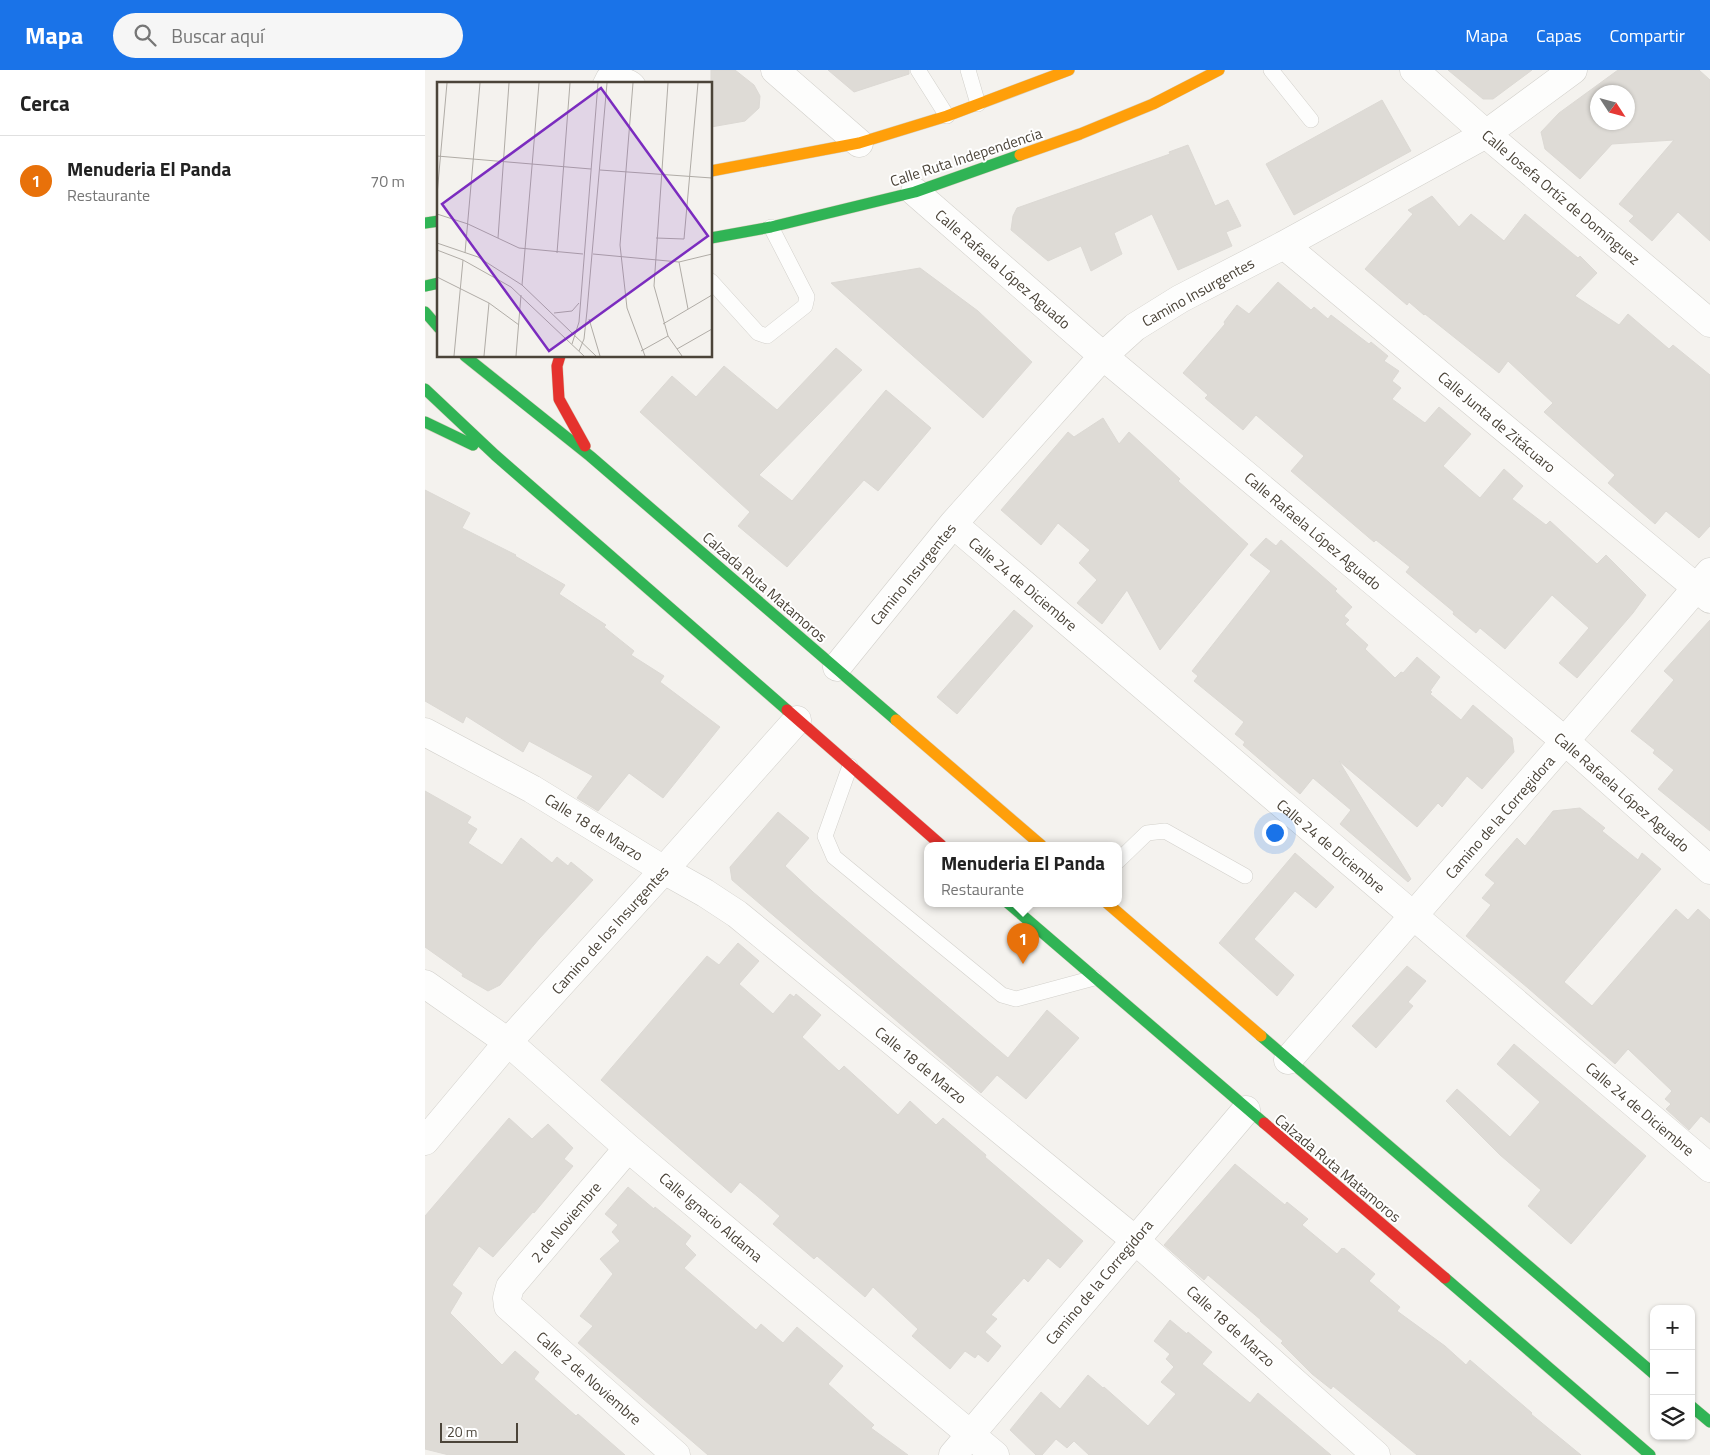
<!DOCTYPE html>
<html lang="es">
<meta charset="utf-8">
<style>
body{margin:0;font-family:"Titillium Web",sans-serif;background:#f6f6f6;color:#222}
.controls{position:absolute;right:15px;bottom:15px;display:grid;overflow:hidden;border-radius:10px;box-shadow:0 1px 4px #0004}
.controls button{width:45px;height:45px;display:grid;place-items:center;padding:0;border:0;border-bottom:1px solid #e0e0e0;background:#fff;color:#222;font:25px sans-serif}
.compass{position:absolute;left:1165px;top:15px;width:45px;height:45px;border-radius:50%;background:#fff;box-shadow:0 1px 4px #0004;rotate:126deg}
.scale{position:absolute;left:15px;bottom:12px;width:78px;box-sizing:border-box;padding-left:5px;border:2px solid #4b4439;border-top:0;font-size:14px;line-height:18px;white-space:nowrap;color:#4b4439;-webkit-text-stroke:4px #fff;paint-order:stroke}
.you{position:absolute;left:849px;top:762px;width:18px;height:18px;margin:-12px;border:4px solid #fff;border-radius:50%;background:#1a73e8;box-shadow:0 0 0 8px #1a73e833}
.badge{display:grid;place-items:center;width:32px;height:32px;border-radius:50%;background:#1a73e8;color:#fff;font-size:16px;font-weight:700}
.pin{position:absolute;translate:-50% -41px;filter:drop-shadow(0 1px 2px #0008)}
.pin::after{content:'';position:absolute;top:26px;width:18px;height:15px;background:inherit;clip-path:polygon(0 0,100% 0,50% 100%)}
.popup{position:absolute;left:499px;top:772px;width:198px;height:65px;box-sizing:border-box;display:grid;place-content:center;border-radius:10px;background:#fff;filter:drop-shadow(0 1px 4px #0005);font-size:16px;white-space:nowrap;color:#767676}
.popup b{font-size:19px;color:#222}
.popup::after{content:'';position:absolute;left:50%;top:100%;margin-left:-10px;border:10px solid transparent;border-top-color:#fff}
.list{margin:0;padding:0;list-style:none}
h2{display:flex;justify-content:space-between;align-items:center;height:65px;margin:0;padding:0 20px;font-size:21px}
h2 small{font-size:16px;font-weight:400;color:#767676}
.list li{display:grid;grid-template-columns:32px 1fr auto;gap:15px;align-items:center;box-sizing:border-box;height:90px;padding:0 20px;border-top:1px solid #e0e0e0}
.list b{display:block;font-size:19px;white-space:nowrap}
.list p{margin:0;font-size:16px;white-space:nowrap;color:#767676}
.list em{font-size:16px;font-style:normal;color:#767676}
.icon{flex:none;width:28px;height:28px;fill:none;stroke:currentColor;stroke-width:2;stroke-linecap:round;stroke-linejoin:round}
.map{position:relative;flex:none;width:1285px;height:1385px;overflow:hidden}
header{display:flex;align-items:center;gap:30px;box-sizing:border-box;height:70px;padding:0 25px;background:#1a73e8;color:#fff}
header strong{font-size:24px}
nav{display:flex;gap:28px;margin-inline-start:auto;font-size:18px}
.search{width:350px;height:45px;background:#f6f6f6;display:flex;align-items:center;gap:12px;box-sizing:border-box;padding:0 18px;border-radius:28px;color:#767676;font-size:19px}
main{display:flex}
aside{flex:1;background:#fff}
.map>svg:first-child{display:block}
.building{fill:#dedbd6;stroke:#dcd9d4;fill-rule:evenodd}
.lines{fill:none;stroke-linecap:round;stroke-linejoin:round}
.lane-casing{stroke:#d2d0cb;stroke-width:16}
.street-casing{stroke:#d2d0cb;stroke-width:29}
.fast-casing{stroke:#d6cebb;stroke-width:12}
.slow-casing{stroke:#d6cebb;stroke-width:12}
.jam-casing{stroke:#d6cebb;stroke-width:12}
.lane{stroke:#fdfdfc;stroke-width:15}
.street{stroke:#fdfdfc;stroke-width:28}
.fast{stroke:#30b455;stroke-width:11}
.slow{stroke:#ff9f0a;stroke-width:11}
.jam{stroke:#e5322d;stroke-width:11}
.labels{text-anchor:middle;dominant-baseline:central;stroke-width:4;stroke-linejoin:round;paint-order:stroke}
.street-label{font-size:15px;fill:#4b4439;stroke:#fff}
.inset-road{fill:none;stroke:#b0aca6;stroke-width:1}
.view{fill:#7b2cbf;fill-opacity:0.15;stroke:#7b2cbf;stroke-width:2.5}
.inset-edge{fill:none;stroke:#4b4439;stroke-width:2.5}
</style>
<header>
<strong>Mapa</strong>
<div class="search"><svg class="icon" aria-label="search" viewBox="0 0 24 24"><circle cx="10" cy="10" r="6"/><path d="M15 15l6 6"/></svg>Buscar aquí</div>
<nav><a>Mapa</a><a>Capas</a><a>Compartir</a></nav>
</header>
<main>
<aside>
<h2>Cerca<small></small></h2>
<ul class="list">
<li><span class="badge" style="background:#e8710a">1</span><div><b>Menuderia El Panda</b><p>Restaurante</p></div><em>70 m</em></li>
</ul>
</aside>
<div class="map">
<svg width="1285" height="1385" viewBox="0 0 1285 1385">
<rect width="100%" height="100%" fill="#f4f2ee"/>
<!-- building -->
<path class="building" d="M286,0H310L329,15L335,26L334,38L320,51L286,57Z
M403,0H484V4L429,22Z
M1023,0H1107L1068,29H1058Z
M1193,0H1274L1285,10V171L1253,142L1227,171L1204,151L1209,146L1194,134L1249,70L1187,74L1155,109L1120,79L1116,62L1134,43ZM1172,22H1202V52H1172Z
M957,30L986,81L869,145L841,94Z
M763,75L790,136L803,130L816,156L801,162L807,176L753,200L727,144L689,163L697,184L666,201L656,176L623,191L586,160L588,146L592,138L745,84L744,82Z
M1007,126L1034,157L1046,144L1079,171L1100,144L1153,188L1155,186L1172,203L1150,226L1194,255L1203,244L1244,279L1248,275L1285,305V456L1274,468L1241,441L1230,454L1183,413L1190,405L1119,342L1128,333L1083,291L1074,303L1000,244L999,245L984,232L982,235L940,199L988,144L983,140Z
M495,198L553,241L607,292L558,348L406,213Z
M853,212L886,240L889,237L903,249L906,245L944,274L946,272L963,286L959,291L974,301L967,311L976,318L967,329L1000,353L1014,337L1046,364L1018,396L1055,428L1079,399L1098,416L1087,429L1121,455L1125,451L1172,494L1181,485L1221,525L1208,543L1152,608L1134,593L1164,558L1127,525L1080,579L1055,558L1051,563L1028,544L1029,542L981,502L985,497L951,470L949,472L866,401L879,386L831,345L818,360L780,328L783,325L758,303L800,254L799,252L812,235L824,244Z
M411,278L437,300L334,405L367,431L461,320L506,358L453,421L439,410L362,497L313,456L325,442L215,342L247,306L271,327L299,296L352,340Z
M678,348L694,374L704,362L755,409L753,411L823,474L735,580L702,520L677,554L652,533L672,510L654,493L665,480L633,453L616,475L576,440L643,362L649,367Z
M0,420L45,443L37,458L91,485L90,486L140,515L134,524L181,555L179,557L209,581L206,585L239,606L235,612L295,657L238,728L204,703L173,741L152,728L168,706L104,671L98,682L41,646L38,653L0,631Z
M841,468L851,476L856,470L912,519L910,521L927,537L919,546L924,550L920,554L943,575L940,579L970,608L976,602L978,603L992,587L1015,607L1005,621L1007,622L1005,624L1036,650L1048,635L1087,668L1089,682L1057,719L1042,706L1017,737L1013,733L992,757L914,691L986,809L983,812L915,754L926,740L888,708L875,724L818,675L820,672L810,664L819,652L769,611L773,606L767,601L846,501L825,485Z
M589,540L608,556L532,644L512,627Z
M1285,550V761L1233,719L1249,700L1228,683L1230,680L1206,661L1249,610L1239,601Z
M0,721L46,747L42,753L52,759L43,773L77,795L96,768L127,793L132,787L143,796L146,792L168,810L114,869L75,915L63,921L37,906L38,904L0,877Z
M1155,738L1180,758L1177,761L1213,790L1217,783L1236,799L1139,912L1167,936L1251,839L1263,850L1273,839L1285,850V1053L1276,1046L1264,1060L1241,1039L1246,1034L1240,1029L1247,1021L1203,979L1190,994L1103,918L1041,866L1066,835L1057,828L1070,813L1060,805L1092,768L1100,776L1128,741Z
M353,742L384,768L360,796L388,822L583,988L622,940L654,968L601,1029L572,1005L556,1023L307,810L305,797Z
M870,783L909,817L891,838L870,821L829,869L869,905L852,926L794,873Z
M313,873L334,891L314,914L348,944L365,924L369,927L371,924L396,945L377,967L414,1001L419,996L473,1045L485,1031L511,1055L518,1048L561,1085L560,1087L658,1171L635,1198L623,1188L603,1212L599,1208L566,1245L572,1249L560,1262L576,1276L563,1292L553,1284L550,1288L540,1281L525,1299L487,1266L493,1259L448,1217L440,1227L392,1186L389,1189L348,1154L355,1146L332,1126L315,1112L306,1123L176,1010L282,886L294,895Z
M982,896L1001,911L983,932L988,936L951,978L927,956Z
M1089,974L1221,1086L1146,1174L1103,1136L1116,1120L1075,1085L1021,1031L1032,1019L1085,1067L1115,1032L1072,994Z
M84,1048L107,1069L123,1054L148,1078L139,1089L148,1096L109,1143L108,1142L68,1187L54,1176L27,1215L37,1223L25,1243L77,1295L90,1281L114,1302L109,1309L151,1346L153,1344L200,1385H24L0,1379V1146Z
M810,1094L860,1135L862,1132L883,1149L877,1155L912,1184L917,1178L918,1179L919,1178L950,1204L944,1211L975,1237L972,1241L1020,1276L1041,1295L1045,1290L1107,1343L1106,1344L1156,1385H992L908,1316L906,1319L887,1304L856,1273L858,1271L835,1251L836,1250L783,1205L779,1210L739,1175Z
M203,1117L229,1139L230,1137L266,1166L260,1174L271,1185L259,1198L331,1260L336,1254L358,1273L372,1257L418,1296L403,1314L449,1355L446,1358L483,1385H283L153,1273L168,1256L155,1246L188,1204L175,1189L195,1171L187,1162L193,1155L180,1144Z
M745,1250L762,1264L763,1262L787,1282L777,1294L825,1333L833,1323L906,1385H664L649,1371L642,1378L631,1369L617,1385H611L585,1360L616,1322L635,1339L663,1305L678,1318L679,1317L723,1356L751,1324L736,1312L749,1297L741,1289L745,1284L729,1271Z"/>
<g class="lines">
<defs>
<path id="lane" d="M493,0L522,46
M543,0L553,34
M846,0L886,50
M175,14L179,6C191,6 206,3 213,14
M286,211L333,263L342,266L380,236L382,227L346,157
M425,696L400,766L409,787L577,925L591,929L669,908
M693,791L722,763L740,761L820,806"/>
<path id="street" d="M350,0L434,73
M989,0L1061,64L1285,253
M490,122L678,286L1140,671L1285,800
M859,175L1285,529
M528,454L1285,1098
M412,597L528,454L678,286L710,257L755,229L859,175L1061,64L1148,0
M0,662L107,719L239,800L280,823L312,844L710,1170L951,1385
M0,914L83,972L203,1078L570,1385
M863,990L1140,671L1285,502
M0,1071L83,972L239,800L372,650
M203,1078L85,1217L82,1228L83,1236L251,1385
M528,1385L821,1040"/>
<path id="fast" d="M0,153L14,151
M286,168L346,157L490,122L595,85
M0,216L14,213
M0,242L14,258
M40,286L165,386L471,650
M0,319L70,385L362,640
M0,352L48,375
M583,833L839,1053
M836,966L1229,1304
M1020,1208L1225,1385
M1266,1336L1285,1352"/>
<path id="slow" d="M595,85L655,64L728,34L794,0
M286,101L434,73L522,46L644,0
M471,650L616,775
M682,833L836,966"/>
<path id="jam" d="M135,286L132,296L134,329L160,376
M362,640L516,775
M839,1053L1020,1208"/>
</defs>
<!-- lane casing -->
<use href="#lane" class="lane-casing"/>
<!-- street casing -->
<use href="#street" class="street-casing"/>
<!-- fast casing -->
<use href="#fast" class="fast-casing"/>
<!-- slow casing -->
<use href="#slow" class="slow-casing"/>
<!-- jam casing -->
<use href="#jam" class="jam-casing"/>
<!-- lane -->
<use href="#lane" class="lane"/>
<!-- street -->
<use href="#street" class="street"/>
<!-- fast -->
<use href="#fast" class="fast"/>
<!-- slow -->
<use href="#slow" class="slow"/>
<!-- jam -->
<use href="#jam" class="jam"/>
</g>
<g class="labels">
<!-- street labels -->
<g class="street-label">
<text transform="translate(541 87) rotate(-18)">Calle Ruta Independencia</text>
<text transform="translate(1136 127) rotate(40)">Calle Josefa Ortíz de Domínguez</text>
<text transform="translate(578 199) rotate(41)">Calle Rafaela López Aguado</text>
<text transform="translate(773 222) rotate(-29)">Camino Insurgentes</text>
<text transform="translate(1072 352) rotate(40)">Calle Junta de Zitácuaro</text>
<text transform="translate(888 461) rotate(40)">Calle Rafaela López Aguado</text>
<text transform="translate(488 504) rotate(-51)">Camino Insurgentes</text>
<text transform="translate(598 514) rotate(40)">Calle 24 de Diciembre</text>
<text transform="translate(340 517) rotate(41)">Calzada Ruta Matamoros</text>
<text transform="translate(1197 722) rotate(41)">Calle Rafaela López Aguado</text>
<text transform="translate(1075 747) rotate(-49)">Camino de la Corregidora</text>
<text transform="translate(169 757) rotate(32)">Calle 18 de Marzo</text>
<text transform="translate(906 776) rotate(40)">Calle 24 de Diciembre</text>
<text transform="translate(185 860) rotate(-48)">Camino de los Insurgentes</text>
<text transform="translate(496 995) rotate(39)">Calle 18 de Marzo</text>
<text transform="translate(1215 1039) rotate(40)">Calle 24 de Diciembre</text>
<text transform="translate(913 1098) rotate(40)">Calzada Ruta Matamoros</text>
<text transform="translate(286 1147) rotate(40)">Calle Ignacio Aldama</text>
<text transform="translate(141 1152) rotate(-50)">2 de Noviembre</text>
<text transform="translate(674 1212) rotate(-50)">Camino de la Corregidora</text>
<text transform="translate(806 1256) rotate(42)">Calle 18 de Marzo</text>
<text transform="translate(164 1308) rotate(41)">Calle 2 de Noviembre</text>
</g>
</g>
<!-- overview -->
<g transform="translate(12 12)">
<rect width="275" height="275" fill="#f4f2ee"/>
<path class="inset-road" d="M196,1L183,163L190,226L208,274M231,1L217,204L231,254L245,274M0,74L154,87M163,88L275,96M0,113L10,1M0,132L31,142L82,166L146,172M61,156L72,1M219,156L247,157L261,1M0,161L41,175L85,203L159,274M0,168L26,178L74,205L147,274M28,171L43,1M120,171L133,1M156,172L242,180L275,172M242,180L251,227M0,195L52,221L82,243M85,203L102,1M117,231L135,229L142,221M152,237L163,274M226,242L275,213M135,262L142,240L161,1M240,267L275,247M142,269L147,257L150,229L170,1M204,269L231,254M17,274L26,178M47,274L52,221M79,274L84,213"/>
<path class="view" d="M164,6L271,154L112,269L5,122Z"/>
<rect width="275" height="275" class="inset-edge"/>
</g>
</svg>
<div class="controls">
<button>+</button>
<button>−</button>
<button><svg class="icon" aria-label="layers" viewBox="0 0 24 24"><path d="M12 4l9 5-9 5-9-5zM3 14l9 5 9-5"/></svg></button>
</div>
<svg class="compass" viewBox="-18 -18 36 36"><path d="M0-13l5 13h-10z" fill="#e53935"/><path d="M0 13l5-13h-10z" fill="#767676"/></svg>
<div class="scale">20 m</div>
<div class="you"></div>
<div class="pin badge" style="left:598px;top:894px;background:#e8710a">1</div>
<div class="popup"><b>Menuderia El Panda</b>Restaurante</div>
</div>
</main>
